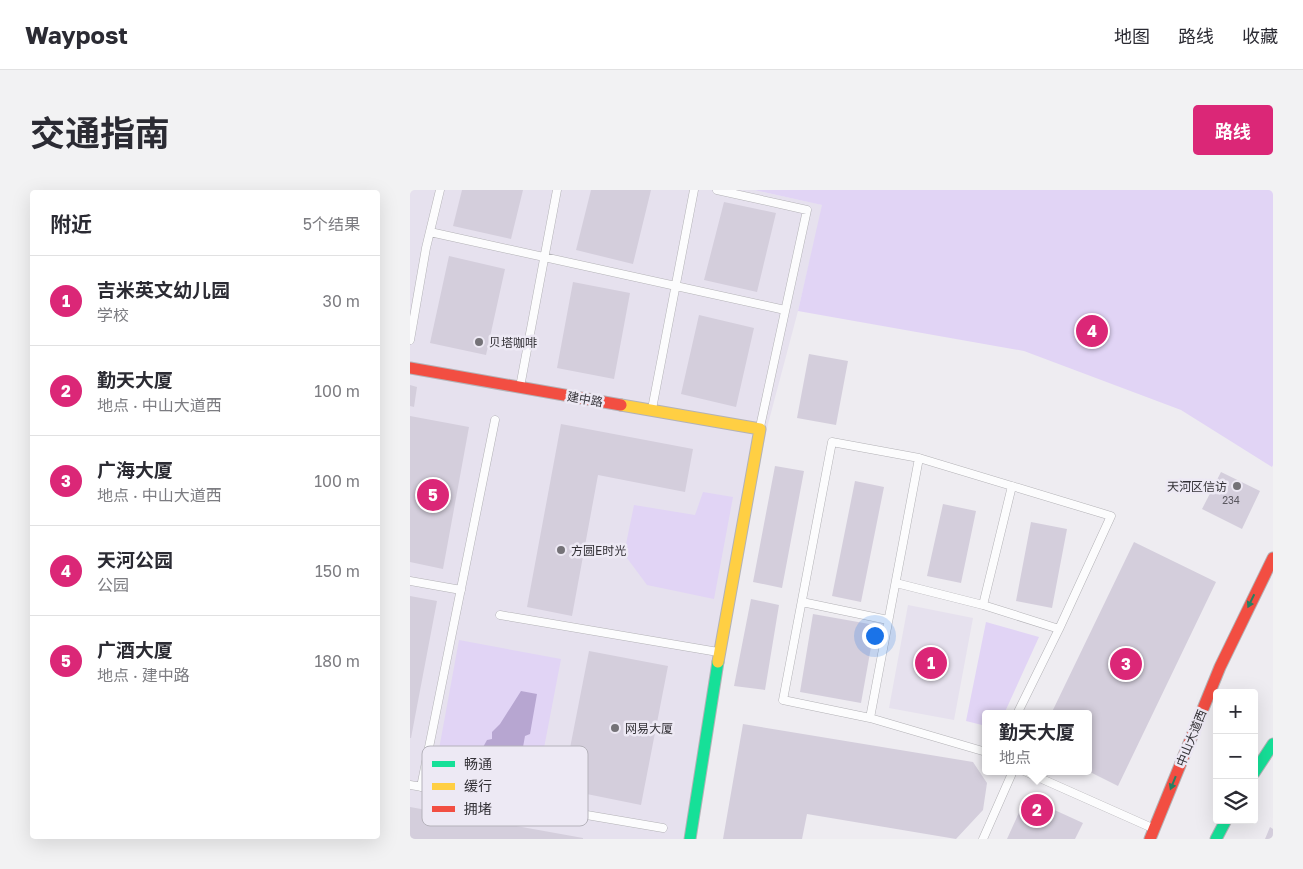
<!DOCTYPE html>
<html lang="zh">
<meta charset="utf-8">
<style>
body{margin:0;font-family:"Golos Text","Noto Sans SC",sans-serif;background:#f2f2f3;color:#2b2b33}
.controls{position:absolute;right:15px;bottom:15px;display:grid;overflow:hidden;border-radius:5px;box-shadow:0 5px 20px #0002}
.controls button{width:45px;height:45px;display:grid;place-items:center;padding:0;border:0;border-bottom:1px solid #e1e1e2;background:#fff;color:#2b2b33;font:25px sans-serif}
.you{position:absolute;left:464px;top:445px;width:18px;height:18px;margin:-12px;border:4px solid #fff;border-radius:50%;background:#1a73e8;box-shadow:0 0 0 8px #1a73e833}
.badge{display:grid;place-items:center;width:32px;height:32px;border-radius:50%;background:#db2777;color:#fff;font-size:16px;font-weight:700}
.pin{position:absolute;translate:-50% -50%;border:2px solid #fff;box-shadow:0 1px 5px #0006}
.popup{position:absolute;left:572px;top:520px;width:110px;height:65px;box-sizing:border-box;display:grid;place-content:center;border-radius:5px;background:#fff;filter:drop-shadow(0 1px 4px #0005);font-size:16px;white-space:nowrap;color:#7c7c81}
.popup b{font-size:19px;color:#2b2b33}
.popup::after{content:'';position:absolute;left:50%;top:100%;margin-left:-10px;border:10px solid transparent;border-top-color:#fff}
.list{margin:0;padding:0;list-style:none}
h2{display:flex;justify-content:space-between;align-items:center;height:65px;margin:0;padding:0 20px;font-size:21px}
h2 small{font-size:16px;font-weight:400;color:#7c7c81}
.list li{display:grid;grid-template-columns:32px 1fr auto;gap:15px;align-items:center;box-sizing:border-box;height:90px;padding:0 20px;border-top:1px solid #e1e1e2}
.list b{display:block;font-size:19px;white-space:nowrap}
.list p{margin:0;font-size:16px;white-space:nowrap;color:#7c7c81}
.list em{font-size:16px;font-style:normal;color:#7c7c81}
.icon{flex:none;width:28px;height:28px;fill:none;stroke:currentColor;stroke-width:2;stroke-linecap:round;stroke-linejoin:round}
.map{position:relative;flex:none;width:863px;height:649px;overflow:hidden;border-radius:5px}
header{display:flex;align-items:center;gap:30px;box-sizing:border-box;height:70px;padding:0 25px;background:#fff;border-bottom:1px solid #e1e1e2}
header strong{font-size:24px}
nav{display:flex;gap:28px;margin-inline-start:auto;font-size:18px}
.intro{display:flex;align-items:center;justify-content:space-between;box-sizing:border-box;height:120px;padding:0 30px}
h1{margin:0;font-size:35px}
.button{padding:12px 22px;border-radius:5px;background:#db2777;color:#fff;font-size:18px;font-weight:700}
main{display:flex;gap:30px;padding:0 30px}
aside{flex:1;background:#fff;border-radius:5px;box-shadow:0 5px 20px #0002}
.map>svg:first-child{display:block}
.built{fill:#e6e1ee}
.green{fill:#e1d4f5}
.water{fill:#b7a6d1}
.building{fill:#d4cedc}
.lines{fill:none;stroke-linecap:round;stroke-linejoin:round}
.lane-casing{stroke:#b3b2b6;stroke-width:9}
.fast-casing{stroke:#b3b2b6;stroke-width:13}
.slow-casing{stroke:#b3b2b6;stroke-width:13}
.jam-casing{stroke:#b3b2b6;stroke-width:13}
.lane{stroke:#fcfcfd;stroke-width:8}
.fast{stroke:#16e098;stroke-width:11}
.slow{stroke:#ffcf43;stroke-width:11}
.jam{stroke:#f24e42;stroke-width:11}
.oneway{fill:#268062}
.poi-dot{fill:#747277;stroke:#ede9f4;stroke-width:2}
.labels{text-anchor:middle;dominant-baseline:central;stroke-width:5;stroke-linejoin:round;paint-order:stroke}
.number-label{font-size:10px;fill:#5b5860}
.poi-label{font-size:12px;fill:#333136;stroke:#ede9f4;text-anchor:start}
.street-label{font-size:12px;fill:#333136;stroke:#ede9f4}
.key{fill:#ede9f4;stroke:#b5b2bb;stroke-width:1}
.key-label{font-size:14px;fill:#333136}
</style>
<header>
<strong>Waypost</strong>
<nav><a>地图</a><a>路线</a><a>收藏</a></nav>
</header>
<div class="intro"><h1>交通指南</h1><a class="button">路线</a></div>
<main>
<aside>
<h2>附近<small>5个结果</small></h2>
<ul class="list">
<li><span class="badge">1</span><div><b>吉米英文幼儿园</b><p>学校</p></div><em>30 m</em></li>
<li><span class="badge">2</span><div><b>勤天大厦</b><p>地点 · 中山大道西</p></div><em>100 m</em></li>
<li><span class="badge">3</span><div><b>广海大厦</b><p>地点 · 中山大道西</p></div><em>100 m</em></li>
<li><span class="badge">4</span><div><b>天河公园</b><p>公园</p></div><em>150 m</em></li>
<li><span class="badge">5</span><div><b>广酒大厦</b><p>地点 · 建中路</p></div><em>180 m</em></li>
</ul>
</aside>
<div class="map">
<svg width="863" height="649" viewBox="0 0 863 649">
<rect width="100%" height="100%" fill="#eeecf1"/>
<!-- built -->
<path class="built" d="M0,0H344L413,15L388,121L358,234L273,649H0Z
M498,415L563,428L544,530L479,518Z"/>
<!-- green -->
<path class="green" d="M344,0H863V275L862,277L771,220L614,161L388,121L412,15Z
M293,302L323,307L304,409L237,395L214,364L224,315L285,325Z
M576,432L629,447L594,524H576V536L556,531Z
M49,450L151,469L126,600L25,581Z"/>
<!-- water -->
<path class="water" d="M111,501L127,504L120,544L115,546L108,585L94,583L78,575L72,559L77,550L82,549V542L90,534Z"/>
<!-- building -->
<path class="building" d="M52,0H113L101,49L43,36Z
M181,0H241L223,74L166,60Z
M314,12L366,23L347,102L294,90Z
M39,66L95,79L76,165L20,153Z
M163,92L220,103L204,189L147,178Z
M289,125L344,138L326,217L271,204Z
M399,164L438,171L426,235L387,228Z
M0,195L7,197L4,217L0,216Z
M0,226L59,237L33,379L0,372Z
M151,234L283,259L275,302L188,285L162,426L117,417Z
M365,276L394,281L372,398L343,392Z
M811,282L850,301L832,339L792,319Z
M445,291L474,297L451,412L422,406Z
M533,314L566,321L551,393L517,386Z
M621,332L657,339L642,418L606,411Z
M724,352L806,392L708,596L678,581V524H641Z
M0,406L27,411L1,548H0Z
M341,409L369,415L355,500L324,496Z
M403,424L465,435L451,513L390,502Z
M179,461L258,476L231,615L152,599Z
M333,534L563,572L577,593L573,620L546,649L397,624L392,649H313Z
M616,607L673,633L665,649H597Z
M0,617L173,648V649H0Z
M860,637L863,639V649H855Z"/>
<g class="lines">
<defs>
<path id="lane" d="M307,0L397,20L350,237
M20,42L375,120
M0,150L16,58L30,0
M110,197L147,0
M242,219L284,0
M0,391L51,400
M486,393L573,415L649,439
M392,412L478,430
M573,415L602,296
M90,425L308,462
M460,528L509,268
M576,562L460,528L373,510L422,252L509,268L701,326L649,439L607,524
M614,581L740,637
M0,595L253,638
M11,597L85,230
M573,649L603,581"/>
<path id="fast" d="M844,583L863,554
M280,649L308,472
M806,649L816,630"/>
<path id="slow" d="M211,215L350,239L308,472"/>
<path id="jam" d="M0,178L211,215
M740,649L810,477L863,368"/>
</defs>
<!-- lane casing -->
<use href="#lane" class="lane-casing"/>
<!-- fast casing -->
<use href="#fast" class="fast-casing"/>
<!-- slow casing -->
<use href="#slow" class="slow-casing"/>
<!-- jam casing -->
<use href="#jam" class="jam-casing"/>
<!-- lane -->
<use href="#lane" class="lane"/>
<!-- fast -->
<use href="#fast" class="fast"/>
<!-- slow -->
<use href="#slow" class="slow"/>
<!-- jam -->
<use href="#jam" class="jam"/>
</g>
<!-- one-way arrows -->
<defs><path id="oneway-solid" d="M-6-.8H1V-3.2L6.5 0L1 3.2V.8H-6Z" transform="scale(1.25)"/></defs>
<g class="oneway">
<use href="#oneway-solid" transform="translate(841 411) rotate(116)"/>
<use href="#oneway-solid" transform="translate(763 593) rotate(112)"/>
</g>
<!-- markers -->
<g class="poi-dot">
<circle cx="69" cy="152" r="5"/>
<circle cx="827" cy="296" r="5"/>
<circle cx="151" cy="360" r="5"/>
<circle cx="205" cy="538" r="5"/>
</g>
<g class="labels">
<!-- number labels -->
<g class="number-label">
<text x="821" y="310">234</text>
</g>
<!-- poi labels -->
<g class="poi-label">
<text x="79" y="152">贝塔咖啡</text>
<text x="817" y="296" text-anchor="end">天河区信访</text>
<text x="161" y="360">方圆E时光</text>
<text x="215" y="538">网易大厦</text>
</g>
<!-- street labels -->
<g class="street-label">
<text transform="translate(175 209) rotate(10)">建中路</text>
<text transform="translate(781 548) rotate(-68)">中山大道西</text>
</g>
</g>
<!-- legend -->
<rect x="12" y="556" width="166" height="80" rx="8" class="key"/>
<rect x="22" y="571" width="23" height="6" fill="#16e098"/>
<rect x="22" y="593" width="23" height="7" fill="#ffcf43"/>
<rect x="22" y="616" width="23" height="6" fill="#f24e42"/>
<g class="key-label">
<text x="54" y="579">畅通</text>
<text x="54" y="601">缓行</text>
<text x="54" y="624">拥堵</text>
</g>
</svg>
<div class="controls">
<button>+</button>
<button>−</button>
<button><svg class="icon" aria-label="layers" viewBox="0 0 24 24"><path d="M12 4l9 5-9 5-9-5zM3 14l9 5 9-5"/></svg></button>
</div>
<div class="you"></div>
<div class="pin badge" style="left:521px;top:473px">1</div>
<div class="pin badge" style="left:627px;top:620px">2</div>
<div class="popup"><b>勤天大厦</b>地点</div>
<div class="pin badge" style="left:716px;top:474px">3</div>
<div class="pin badge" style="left:682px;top:141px">4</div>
<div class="pin badge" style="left:23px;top:305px">5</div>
</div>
</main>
